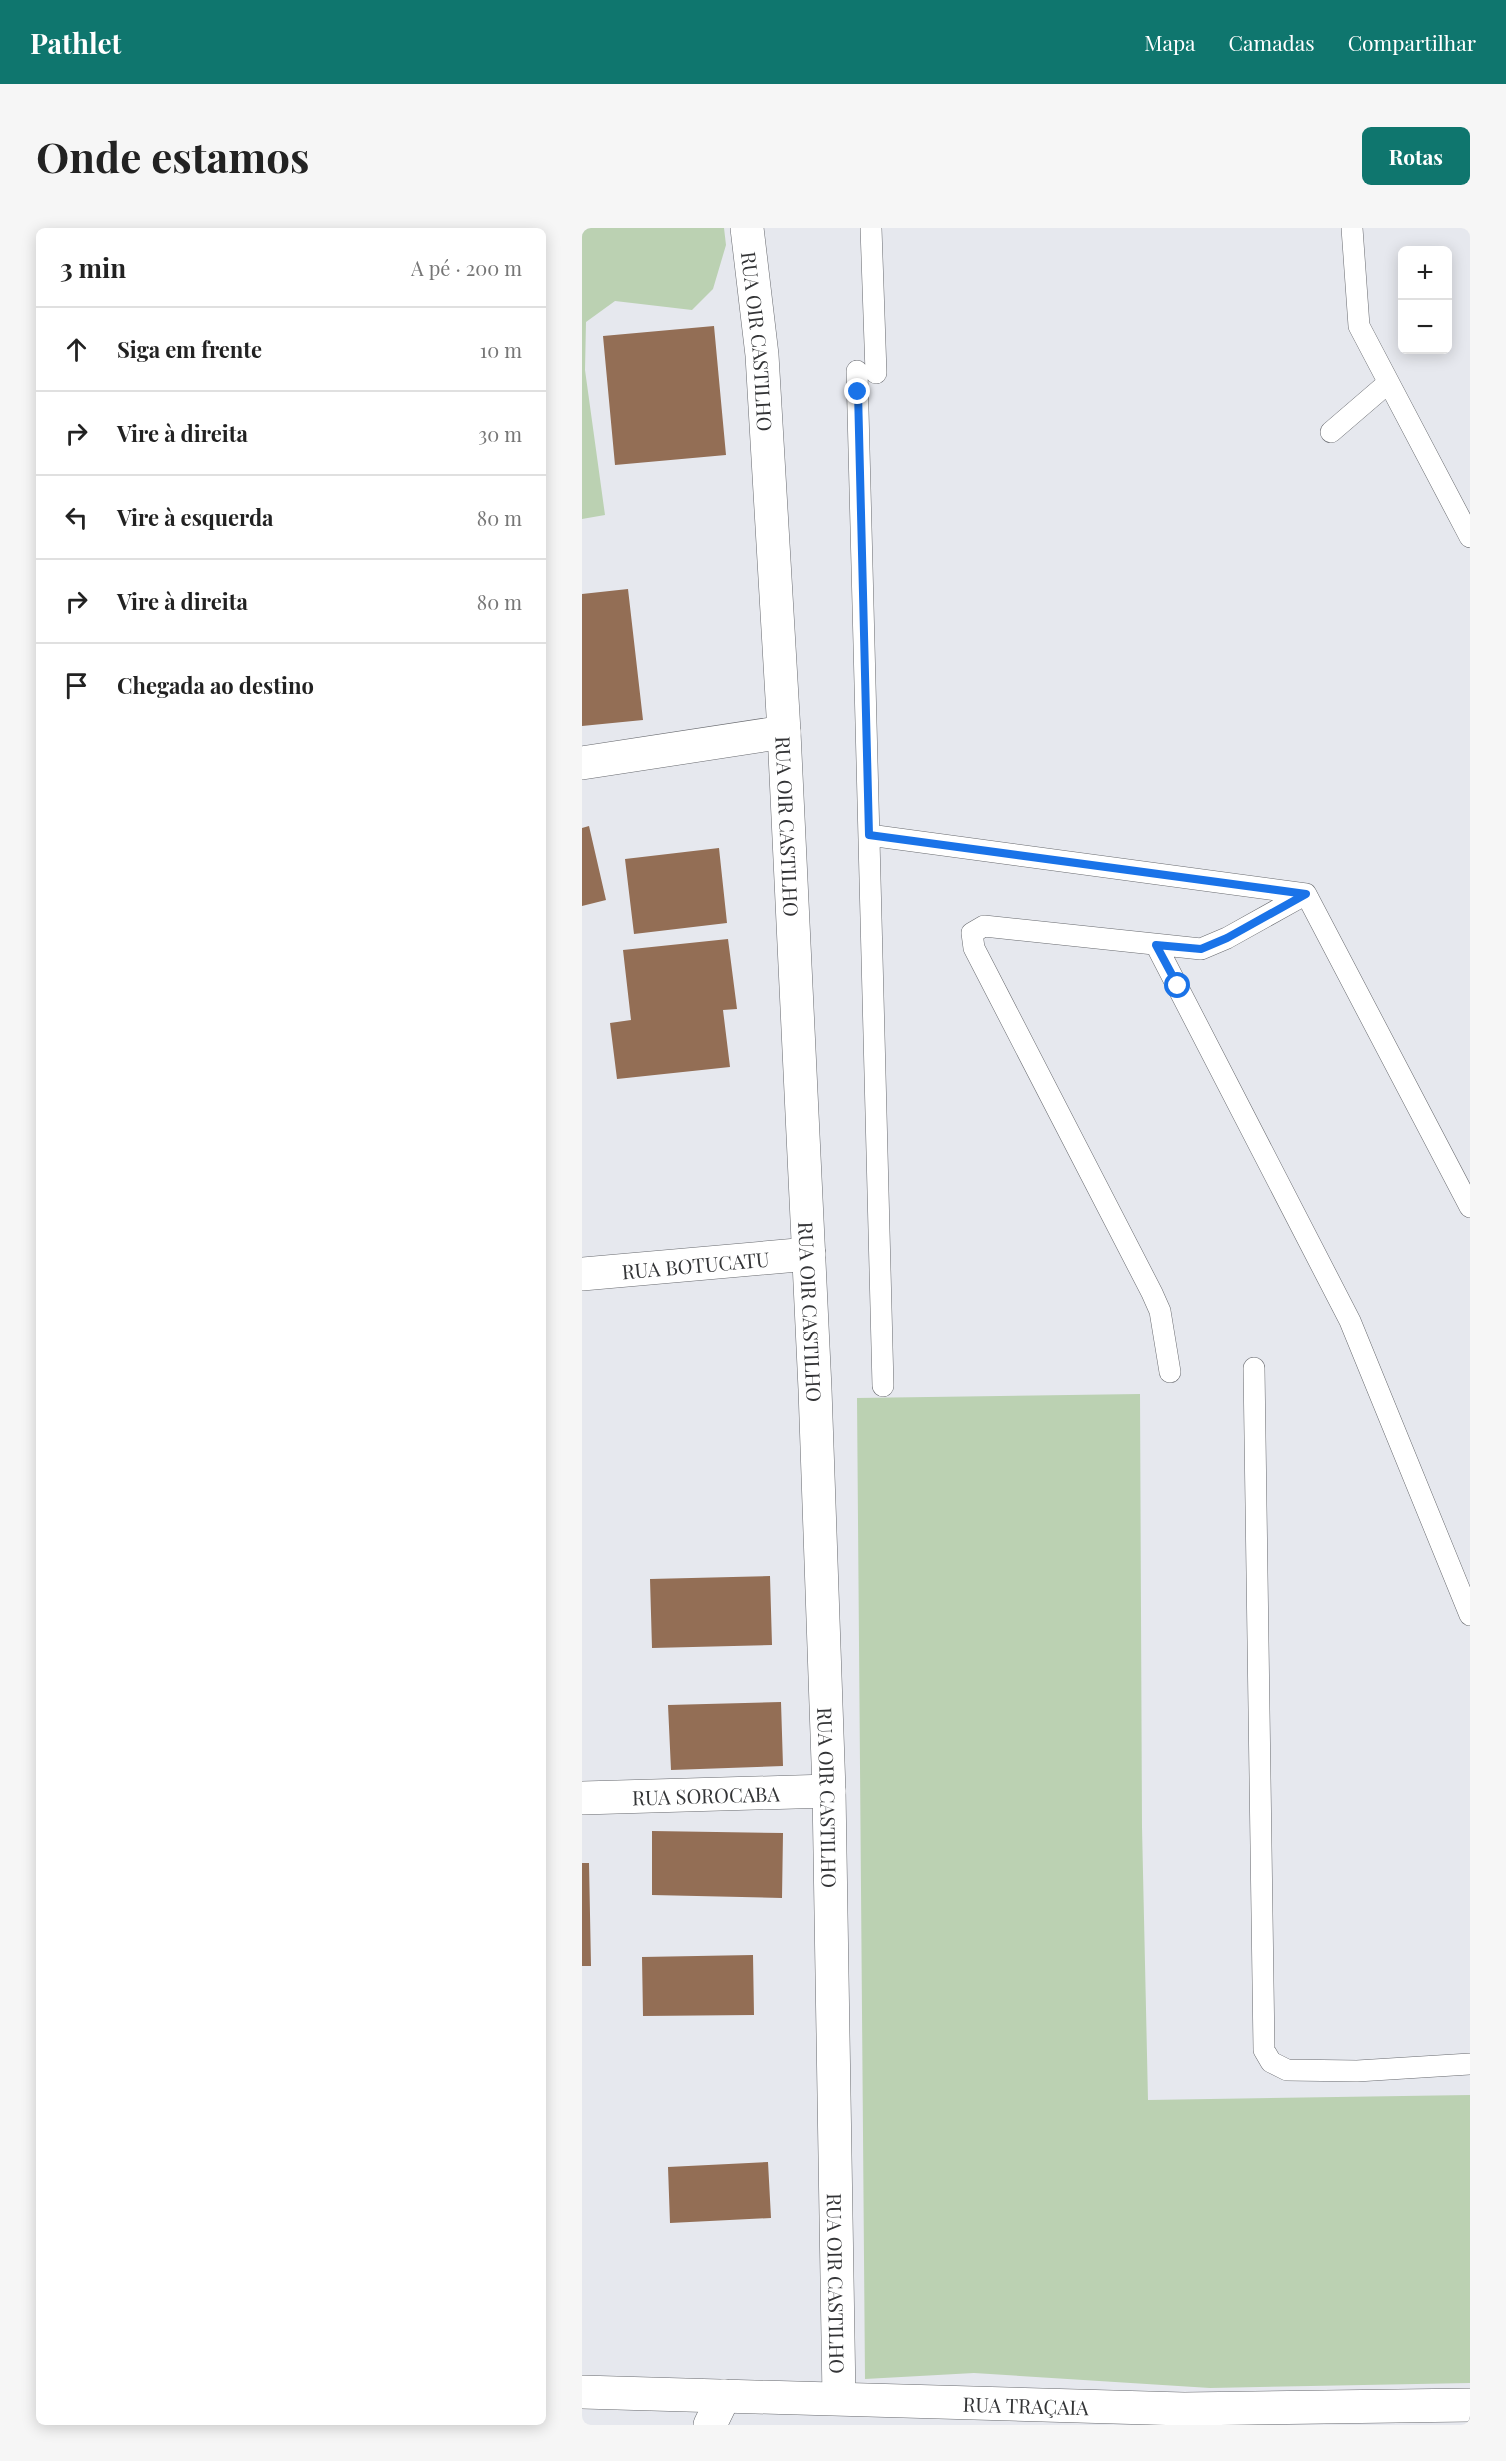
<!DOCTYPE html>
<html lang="pt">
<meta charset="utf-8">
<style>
body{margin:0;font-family:"Playfair Display",serif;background:#f6f6f6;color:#222}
.controls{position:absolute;right:18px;top:18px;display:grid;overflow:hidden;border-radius:9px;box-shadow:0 3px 15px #0003}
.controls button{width:54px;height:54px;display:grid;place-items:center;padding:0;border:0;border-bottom:2px solid #e0e0e0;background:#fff;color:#222;font:30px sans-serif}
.stop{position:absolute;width:18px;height:18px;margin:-14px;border:4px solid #1a73e8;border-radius:50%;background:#fff}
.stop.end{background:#1a73e8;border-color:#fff;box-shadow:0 2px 6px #0008}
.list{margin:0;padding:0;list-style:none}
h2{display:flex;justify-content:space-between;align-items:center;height:78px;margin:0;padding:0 24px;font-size:26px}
h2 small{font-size:20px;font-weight:400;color:#767676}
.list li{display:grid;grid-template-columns:39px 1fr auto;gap:18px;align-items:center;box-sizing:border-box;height:84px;padding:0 24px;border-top:2px solid #e0e0e0}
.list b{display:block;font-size:22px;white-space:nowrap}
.list em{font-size:20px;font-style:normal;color:#767676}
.icon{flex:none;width:33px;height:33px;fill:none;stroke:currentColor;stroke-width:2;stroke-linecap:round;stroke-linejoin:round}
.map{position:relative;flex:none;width:888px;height:2197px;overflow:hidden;border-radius:9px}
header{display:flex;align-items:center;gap:36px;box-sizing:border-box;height:84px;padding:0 30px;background:#0f766e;color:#fff}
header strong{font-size:28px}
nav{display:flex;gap:33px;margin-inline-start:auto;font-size:21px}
.intro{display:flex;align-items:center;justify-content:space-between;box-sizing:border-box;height:144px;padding:0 36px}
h1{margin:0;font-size:42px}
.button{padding:15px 27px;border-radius:9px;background:#0f766e;color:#fff;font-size:21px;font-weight:700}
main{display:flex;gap:36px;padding:0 36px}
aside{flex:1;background:#fff;border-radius:9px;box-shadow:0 3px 15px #0003}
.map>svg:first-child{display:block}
.green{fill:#bbd1b2}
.building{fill:#936e55}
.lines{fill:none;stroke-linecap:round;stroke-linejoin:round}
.lane-casing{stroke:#686a6f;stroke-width:22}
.street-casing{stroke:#686a6f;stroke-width:34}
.lane{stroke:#fff;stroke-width:21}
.street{stroke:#fff;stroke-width:33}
.route{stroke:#1a73e8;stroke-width:8}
.labels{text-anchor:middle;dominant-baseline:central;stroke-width:6;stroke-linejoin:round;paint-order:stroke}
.street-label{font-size:20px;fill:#333436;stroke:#f4f5fb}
</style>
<header>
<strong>Pathlet</strong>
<nav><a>Mapa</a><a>Camadas</a><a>Compartilhar</a></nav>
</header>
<div class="intro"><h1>Onde estamos</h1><a class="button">Rotas</a></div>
<main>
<aside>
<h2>3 min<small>A pé · 200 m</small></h2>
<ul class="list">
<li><svg class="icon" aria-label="ahead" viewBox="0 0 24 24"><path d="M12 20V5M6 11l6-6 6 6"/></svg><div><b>Siga em frente</b></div><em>10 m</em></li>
<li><svg class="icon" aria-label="right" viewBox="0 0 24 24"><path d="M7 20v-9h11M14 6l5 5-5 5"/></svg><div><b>Vire à direita</b></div><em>30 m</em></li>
<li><svg class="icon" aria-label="left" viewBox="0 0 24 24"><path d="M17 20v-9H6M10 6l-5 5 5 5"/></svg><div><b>Vire à esquerda</b></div><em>80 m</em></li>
<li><svg class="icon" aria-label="right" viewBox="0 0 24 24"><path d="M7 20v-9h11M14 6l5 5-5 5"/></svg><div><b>Vire à direita</b></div><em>80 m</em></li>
<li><svg class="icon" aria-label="arrive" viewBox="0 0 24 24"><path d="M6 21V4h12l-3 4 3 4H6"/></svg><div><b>Chegada ao destino</b></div></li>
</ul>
</aside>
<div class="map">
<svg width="888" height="2197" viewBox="0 0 888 2197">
<rect width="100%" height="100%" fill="#e6e8ee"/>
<!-- green -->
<path class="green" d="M0,0H142L144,17L131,61L110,82L33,73L4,94L3,142L23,287L0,291Z
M558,1166L560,1599L566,1872L888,1867V2155L628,2160L392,2145L283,2151L275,1170Z"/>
<!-- building -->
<path class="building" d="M132,98L144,227L33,237L21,108Z
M46,361L61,492L0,498V366Z
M7,598L24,672L0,678V600Z
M137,620L145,695L52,706L43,631Z
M146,711L155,781L141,782L148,839L35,851L28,795L49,792L41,722Z
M188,1348L190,1417L70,1420L68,1351Z
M199,1474L201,1538L89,1542L86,1477Z
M70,1603L201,1605L200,1670L70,1667Z
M0,1635H7L9,1738H0Z
M171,1727L172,1787L61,1788L60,1729Z
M186,1934L189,1990L88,1995L86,1939Z"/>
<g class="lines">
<defs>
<path id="lane" d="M289,0L294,145
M770,0L777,98L888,309
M275,143L301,1158
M749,204L806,155
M287,607L724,666
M574,717L768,1093L888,1387
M672,1140L682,1822L689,1834L705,1842L775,1843L888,1836
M588,1144L578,1083L570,1065L392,720L390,705L402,698L619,721L645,710L724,666L888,979"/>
<g id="street">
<path id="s1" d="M165,0L180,127L202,504L233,1161L247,1563L257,2170"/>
<path d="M0,535L202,504"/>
<path id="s2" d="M0,1046L227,1026"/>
<path id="s3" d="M0,1570L247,1563"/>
<path id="s4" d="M0,2164L602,2181L888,2177"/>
<path d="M128,2197L142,2168"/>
</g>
</defs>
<!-- lane casing -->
<use href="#lane" class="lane-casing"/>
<!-- street casing -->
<use href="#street" class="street-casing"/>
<!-- lane -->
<use href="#lane" class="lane"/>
<!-- street -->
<use href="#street" class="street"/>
</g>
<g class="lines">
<!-- route -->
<path class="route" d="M276,164L287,607L724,666L645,710L619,721L574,717L596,758"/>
</g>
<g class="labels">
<!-- street labels -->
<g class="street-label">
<text stroke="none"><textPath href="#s1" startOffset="114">RUA OIR CASTILHO</textPath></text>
<text stroke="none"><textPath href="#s1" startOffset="600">RUA OIR CASTILHO</textPath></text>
<text stroke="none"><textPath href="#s2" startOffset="114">RUA BOTUCATU</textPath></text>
<text stroke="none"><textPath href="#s1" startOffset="1086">RUA OIR CASTILHO</textPath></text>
<text stroke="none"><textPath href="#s3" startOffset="124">RUA SOROCABA</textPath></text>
<text stroke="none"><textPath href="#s1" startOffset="1572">RUA OIR CASTILHO</textPath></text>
<text stroke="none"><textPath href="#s1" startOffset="2058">RUA OIR CASTILHO</textPath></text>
<text stroke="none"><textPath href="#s4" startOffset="444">RUA TRAÇAIA</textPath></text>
</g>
</g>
</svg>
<div class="controls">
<button>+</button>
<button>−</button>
</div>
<div class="stop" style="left:596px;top:758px"></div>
<div class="stop end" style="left:276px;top:164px"></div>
</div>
</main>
